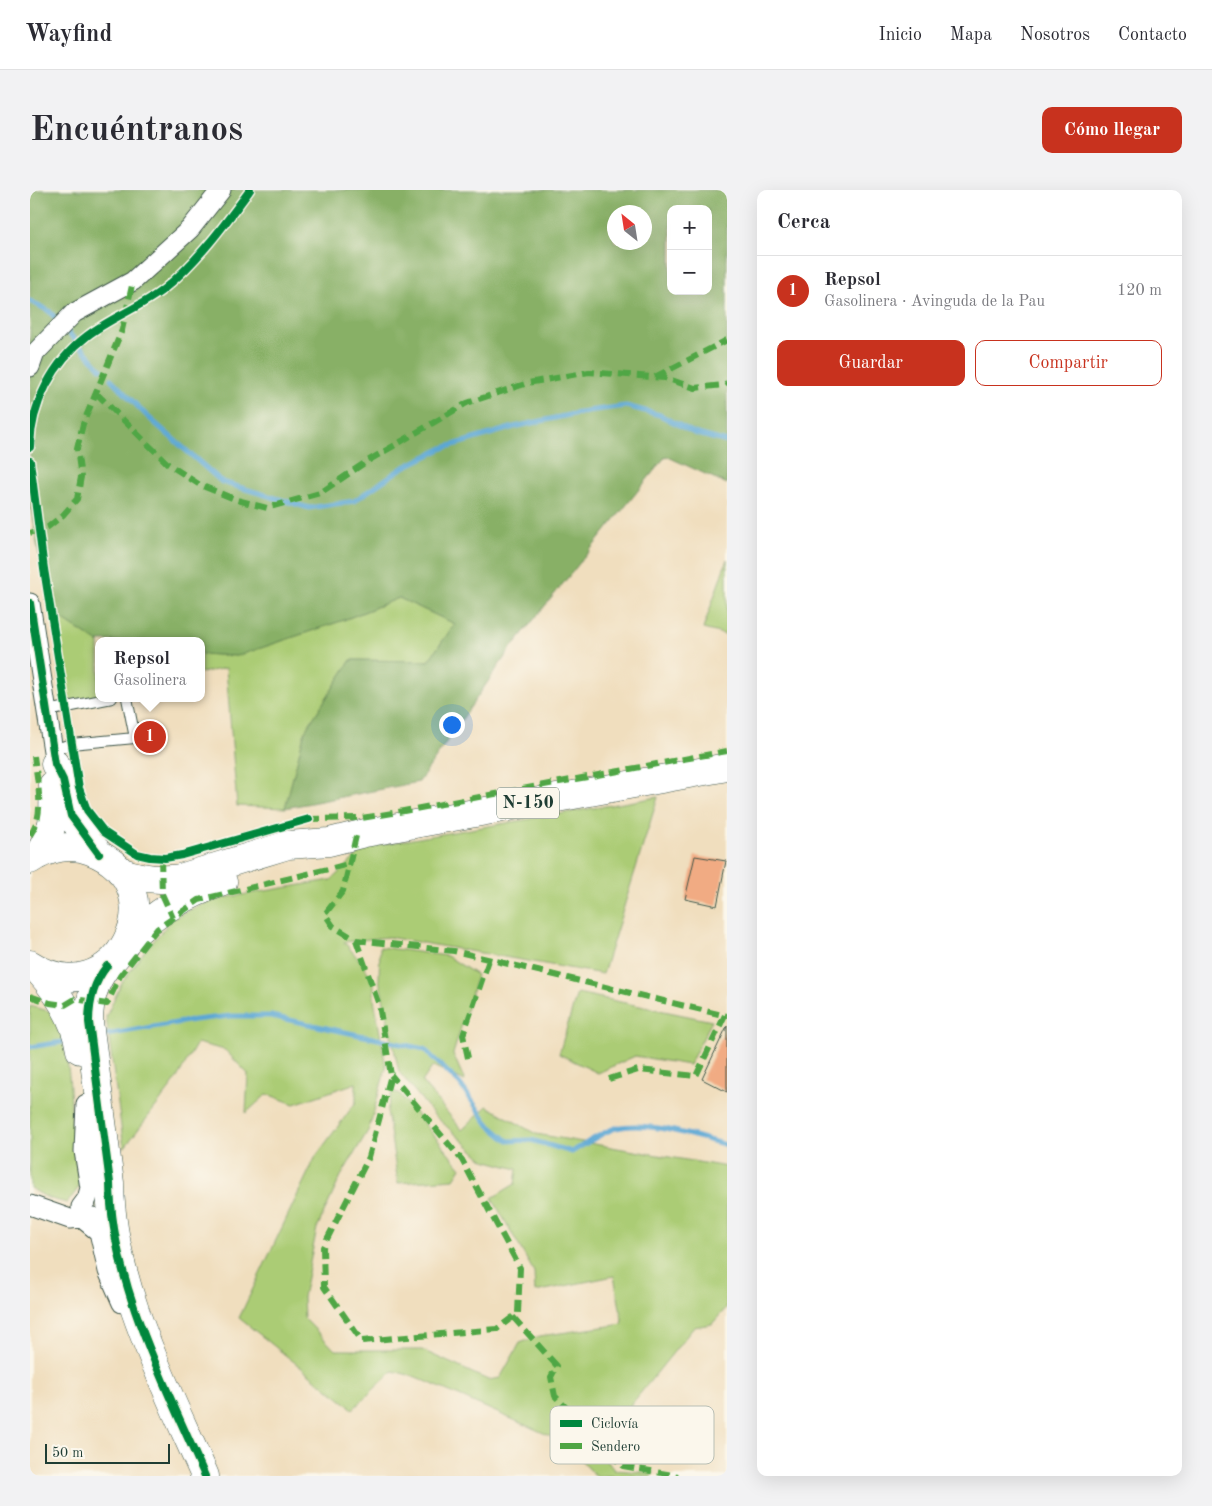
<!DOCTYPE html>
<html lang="es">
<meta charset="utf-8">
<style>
body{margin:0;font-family:"Old Standard TT",serif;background:#f2f2f3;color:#2b2b33}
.controls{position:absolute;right:15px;top:15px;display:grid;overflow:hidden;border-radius:10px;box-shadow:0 5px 20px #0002}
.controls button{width:45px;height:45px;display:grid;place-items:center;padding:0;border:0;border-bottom:1px solid #e1e1e2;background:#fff;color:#2b2b33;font:25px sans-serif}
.compass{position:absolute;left:577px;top:15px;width:45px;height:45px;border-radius:50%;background:#fff;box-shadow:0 5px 20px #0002;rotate:330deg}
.scale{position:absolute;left:15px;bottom:12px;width:125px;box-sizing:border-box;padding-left:5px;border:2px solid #1f3d34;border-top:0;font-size:14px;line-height:18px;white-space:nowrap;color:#1f3d34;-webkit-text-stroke:4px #fbf7ec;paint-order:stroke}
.you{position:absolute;left:421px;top:534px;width:18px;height:18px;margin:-12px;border:4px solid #fff;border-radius:50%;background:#1a73e8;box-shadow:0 0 0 8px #1a73e833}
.badge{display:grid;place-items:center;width:32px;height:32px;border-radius:50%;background:#c8321e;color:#fff;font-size:16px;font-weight:700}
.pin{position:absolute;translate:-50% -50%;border:2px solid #fff;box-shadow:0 1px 5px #0006}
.popup{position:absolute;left:65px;top:447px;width:110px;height:65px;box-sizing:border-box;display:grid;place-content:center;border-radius:10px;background:#fff;filter:drop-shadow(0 1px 4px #0005);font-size:16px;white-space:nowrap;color:#7c7c81}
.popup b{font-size:19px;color:#2b2b33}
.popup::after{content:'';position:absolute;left:50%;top:100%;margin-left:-10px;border:10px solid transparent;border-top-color:#fff}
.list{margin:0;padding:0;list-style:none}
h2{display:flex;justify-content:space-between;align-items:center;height:65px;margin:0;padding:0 20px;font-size:21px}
h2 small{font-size:16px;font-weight:400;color:#7c7c81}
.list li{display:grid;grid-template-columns:32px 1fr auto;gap:15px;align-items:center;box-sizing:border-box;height:70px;padding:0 20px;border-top:1px solid #e1e1e2}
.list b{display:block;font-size:19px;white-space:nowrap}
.list p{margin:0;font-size:16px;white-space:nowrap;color:#7c7c81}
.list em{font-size:16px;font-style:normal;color:#7c7c81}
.actions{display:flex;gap:10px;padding:15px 20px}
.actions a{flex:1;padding:11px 0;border:1px solid #c8321e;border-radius:10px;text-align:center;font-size:18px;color:#c8321e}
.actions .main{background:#c8321e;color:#fff}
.map{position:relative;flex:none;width:697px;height:1286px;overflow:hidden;border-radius:10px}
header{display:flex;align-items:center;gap:30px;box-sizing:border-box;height:70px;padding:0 25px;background:#fff;border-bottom:1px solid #e1e1e2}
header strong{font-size:24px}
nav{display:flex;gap:28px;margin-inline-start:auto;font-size:18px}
.intro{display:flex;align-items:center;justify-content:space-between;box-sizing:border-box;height:120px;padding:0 30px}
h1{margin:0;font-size:35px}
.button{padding:12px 22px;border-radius:10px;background:#c8321e;color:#fff;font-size:18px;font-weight:700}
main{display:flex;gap:30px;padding:0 30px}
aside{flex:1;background:#fff;border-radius:10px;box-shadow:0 5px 20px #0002}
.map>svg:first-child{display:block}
.green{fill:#abcc74;stroke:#658454}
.forest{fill:#88b066;stroke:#54764d;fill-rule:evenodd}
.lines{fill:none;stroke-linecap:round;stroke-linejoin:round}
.stream{stroke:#5ba7d4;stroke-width:5}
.building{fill:#f1ab83}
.lane-casing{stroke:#3e5549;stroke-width:12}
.street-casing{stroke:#3e5549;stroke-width:21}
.secondary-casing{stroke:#3e5549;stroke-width:29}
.primary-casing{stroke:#3e5549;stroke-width:29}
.lane{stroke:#fff;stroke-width:10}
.street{stroke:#fff;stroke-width:19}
.secondary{stroke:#fff;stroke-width:28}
.primary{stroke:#fff;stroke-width:28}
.quiet{stroke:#4fa644;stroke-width:6;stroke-dasharray:12 6;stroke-linecap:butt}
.cycleway-casing{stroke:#fbf7ec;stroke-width:11}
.cycleway{stroke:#00873e;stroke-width:8}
.labels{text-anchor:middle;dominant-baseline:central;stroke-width:4;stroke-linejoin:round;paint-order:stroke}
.shield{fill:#fbf7ec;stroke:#61756b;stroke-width:1}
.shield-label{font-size:18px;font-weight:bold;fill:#1f3d34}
.key{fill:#fbf7ec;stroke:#b9bfb5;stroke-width:1}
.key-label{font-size:14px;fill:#1f3d34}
</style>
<header>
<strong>Wayfind</strong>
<nav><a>Inicio</a><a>Mapa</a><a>Nosotros</a><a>Contacto</a></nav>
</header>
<div class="intro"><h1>Encuéntranos</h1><a class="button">Cómo llegar</a></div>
<main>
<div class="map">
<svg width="697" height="1286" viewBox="0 0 697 1286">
<rect width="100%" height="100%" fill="#fbf7ec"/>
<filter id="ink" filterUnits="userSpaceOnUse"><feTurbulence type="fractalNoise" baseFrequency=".02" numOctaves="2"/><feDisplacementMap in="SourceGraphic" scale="10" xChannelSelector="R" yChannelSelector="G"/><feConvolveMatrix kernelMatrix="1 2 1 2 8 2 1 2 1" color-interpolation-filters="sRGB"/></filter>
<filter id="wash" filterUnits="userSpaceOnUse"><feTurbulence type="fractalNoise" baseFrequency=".0096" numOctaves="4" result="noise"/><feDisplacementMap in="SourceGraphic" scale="20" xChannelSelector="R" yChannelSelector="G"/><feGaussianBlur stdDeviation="1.12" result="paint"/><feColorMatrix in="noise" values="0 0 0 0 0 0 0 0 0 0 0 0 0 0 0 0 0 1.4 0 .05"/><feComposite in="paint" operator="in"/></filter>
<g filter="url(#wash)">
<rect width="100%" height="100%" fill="#f0debe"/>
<!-- green -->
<path class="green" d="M697,369V445L673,439Z
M369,408L425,434L398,471L321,470L275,541L255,618L207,616L196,478L171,483V464L207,466L311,431Z
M24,424L69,453V505L32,513Z
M628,607L573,784L358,747L314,752L332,773L344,792V809L356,877L339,939L311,986L287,1038L273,1107L274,1128L305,1160H392L458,1190L470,1188L490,1153L510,1146L593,1134L584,1086L505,1102L504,1082L462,1008L485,994L487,979L454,970L405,926L369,882L349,789L350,757L417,766L447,785L423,864L435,891L403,876L392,892L432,940L457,916L506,944L697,977V1117L682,1134L664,1137L600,1216L569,1260L584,1280L624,1283L621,1286H566L534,1252L386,1187L363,1181L323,1219L209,1128L286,966L326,912V893L264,914L237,904L216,923L218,884L195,860L167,853L144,893L94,958L76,827L91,794L114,762L143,728L181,710L301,690L336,657Z
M547,803L682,831L659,875L605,866L568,883L529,864Z
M0,816L22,822C43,862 39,906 43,950C44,965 47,981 50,996L37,1013L18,1008L0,998Z
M362,902L369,903L431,978L424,989L368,993L357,921Z"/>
<!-- forest -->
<path class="forest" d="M0,0H697V294L636,266L481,458L389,592L255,618L275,541L321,470L398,471L425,434L369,408L311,431L207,466L171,464V451H69V453L24,424L12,382L0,314ZM641,19H678V101H641ZM584,22H614V52H584Z"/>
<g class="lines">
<!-- stream -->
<path class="stream" d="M0,111L19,121L29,132
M35,139L71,179
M81,189L117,226L192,292L279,318L324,311L372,278L413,258L484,237L557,221L596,216L630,225L664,243L697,252
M70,846L164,830L201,826H241L394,859L430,894L459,935L478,951L501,950L542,962C554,955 574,941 586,938C618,930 666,947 697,955
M0,857L39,851"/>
</g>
<g id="blocks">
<!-- building -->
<path class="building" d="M665,666L696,671L687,716L655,709Z
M697,836V902L672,889Z"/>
</g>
</g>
<g filter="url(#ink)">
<use href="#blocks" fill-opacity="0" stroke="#3e5549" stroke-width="1"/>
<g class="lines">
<defs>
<path id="lane" d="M17,521L82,508
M23,560L41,554L105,548L97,508"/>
<path id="street" d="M0,177L5,163L44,123L103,91L160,39L191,0
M0,413L25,574
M0,1015L40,1029L63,1027
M51,1017L57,1009L60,998L54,961L56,914
M53,1029L69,1042L78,1081L92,1113"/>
<path id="secondary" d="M25,574L33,590L41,626L69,664
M8,665C25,640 24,624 23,595
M77,776C64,792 59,811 59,832L80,993C81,1092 136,1197 175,1286
M7,779C28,802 45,828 50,860"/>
<path id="primary" d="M0,670C18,658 41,653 61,661C153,697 83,830 0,774
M90,681C111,689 129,691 150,688L258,655L299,652L335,643L697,577
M99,749C126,722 157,704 193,692"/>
</defs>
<!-- lane casing -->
<use href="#lane" class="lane-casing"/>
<!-- street casing -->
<use href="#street" class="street-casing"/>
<!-- secondary casing -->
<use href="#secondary" class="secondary-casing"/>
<!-- primary casing -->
<use href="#primary" class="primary-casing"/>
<!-- lane -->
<use href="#lane" class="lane"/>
<!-- street -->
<use href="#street" class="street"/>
<!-- secondary -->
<use href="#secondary" class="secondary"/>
<!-- primary -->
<use href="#primary" class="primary"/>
<!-- quiet -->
<path class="quiet" d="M625,187L697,150
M66,203L138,274L170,295L207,310L237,318L290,303L336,272L437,213L498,193L559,182L635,188L665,198L693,195L697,193
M0,343L18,337L33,325L47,309L51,287L47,259L53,234L92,140L103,91
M279,629L331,628L363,623L697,561
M0,645C16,625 7,590 4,566
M326,646L313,701L295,724L303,736L326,750L424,761L697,826
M131,668L132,704L143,728
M326,750L349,815L361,885L339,967L293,1057L294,1097L332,1151L467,1139L488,1123L490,1078L432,970L361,885
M0,806L20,813L35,815L45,809L77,814L90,786L127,739L169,710L319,674
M438,868L433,845L459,770
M579,889L608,880L666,886L695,825
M483,1127L527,1176L521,1187L525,1206L582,1266
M621,1225L587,1254L582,1266L593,1276L648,1286"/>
<defs>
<path id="cycleway" d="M0,257C1,214 23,172 57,146C81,127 112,117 135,98C168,71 195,34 220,0
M0,271L14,379L49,598L57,620L74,642L107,664L120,667L135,668L152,665L279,629
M0,413L25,574L33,590L41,626L69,664
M77,776C64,792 59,811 59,832L80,993C81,1092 136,1197 175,1286"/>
</defs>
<!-- cycleway casing -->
<use href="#cycleway" class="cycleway-casing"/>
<!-- cycleway -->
<use href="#cycleway" class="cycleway"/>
</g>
</g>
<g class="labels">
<!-- shield labels -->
<rect class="shield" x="467" y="597.5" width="62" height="31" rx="4"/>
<g class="shield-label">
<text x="498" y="613">N-150</text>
</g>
</g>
<!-- legend -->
<rect x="520" y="1216" width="164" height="58" rx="8" class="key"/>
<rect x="530" y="1230" width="22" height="7" fill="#00873e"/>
<rect x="530" y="1253" width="22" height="6" fill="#4fa644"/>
<g class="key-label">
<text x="561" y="1238">Ciclovía</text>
<text x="561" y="1261">Sendero</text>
</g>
</svg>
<div class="controls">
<button>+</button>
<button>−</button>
</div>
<svg class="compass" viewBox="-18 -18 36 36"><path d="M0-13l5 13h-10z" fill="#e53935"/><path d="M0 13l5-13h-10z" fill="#7c7c81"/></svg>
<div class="scale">50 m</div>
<div class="you"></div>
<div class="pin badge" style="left:120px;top:547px">1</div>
<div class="popup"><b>Repsol</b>Gasolinera</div>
</div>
<aside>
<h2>Cerca<small></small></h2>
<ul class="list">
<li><span class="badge">1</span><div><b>Repsol</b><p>Gasolinera · Avinguda de la Pau</p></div><em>120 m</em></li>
</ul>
<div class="actions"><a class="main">Guardar</a><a>Compartir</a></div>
</aside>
</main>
